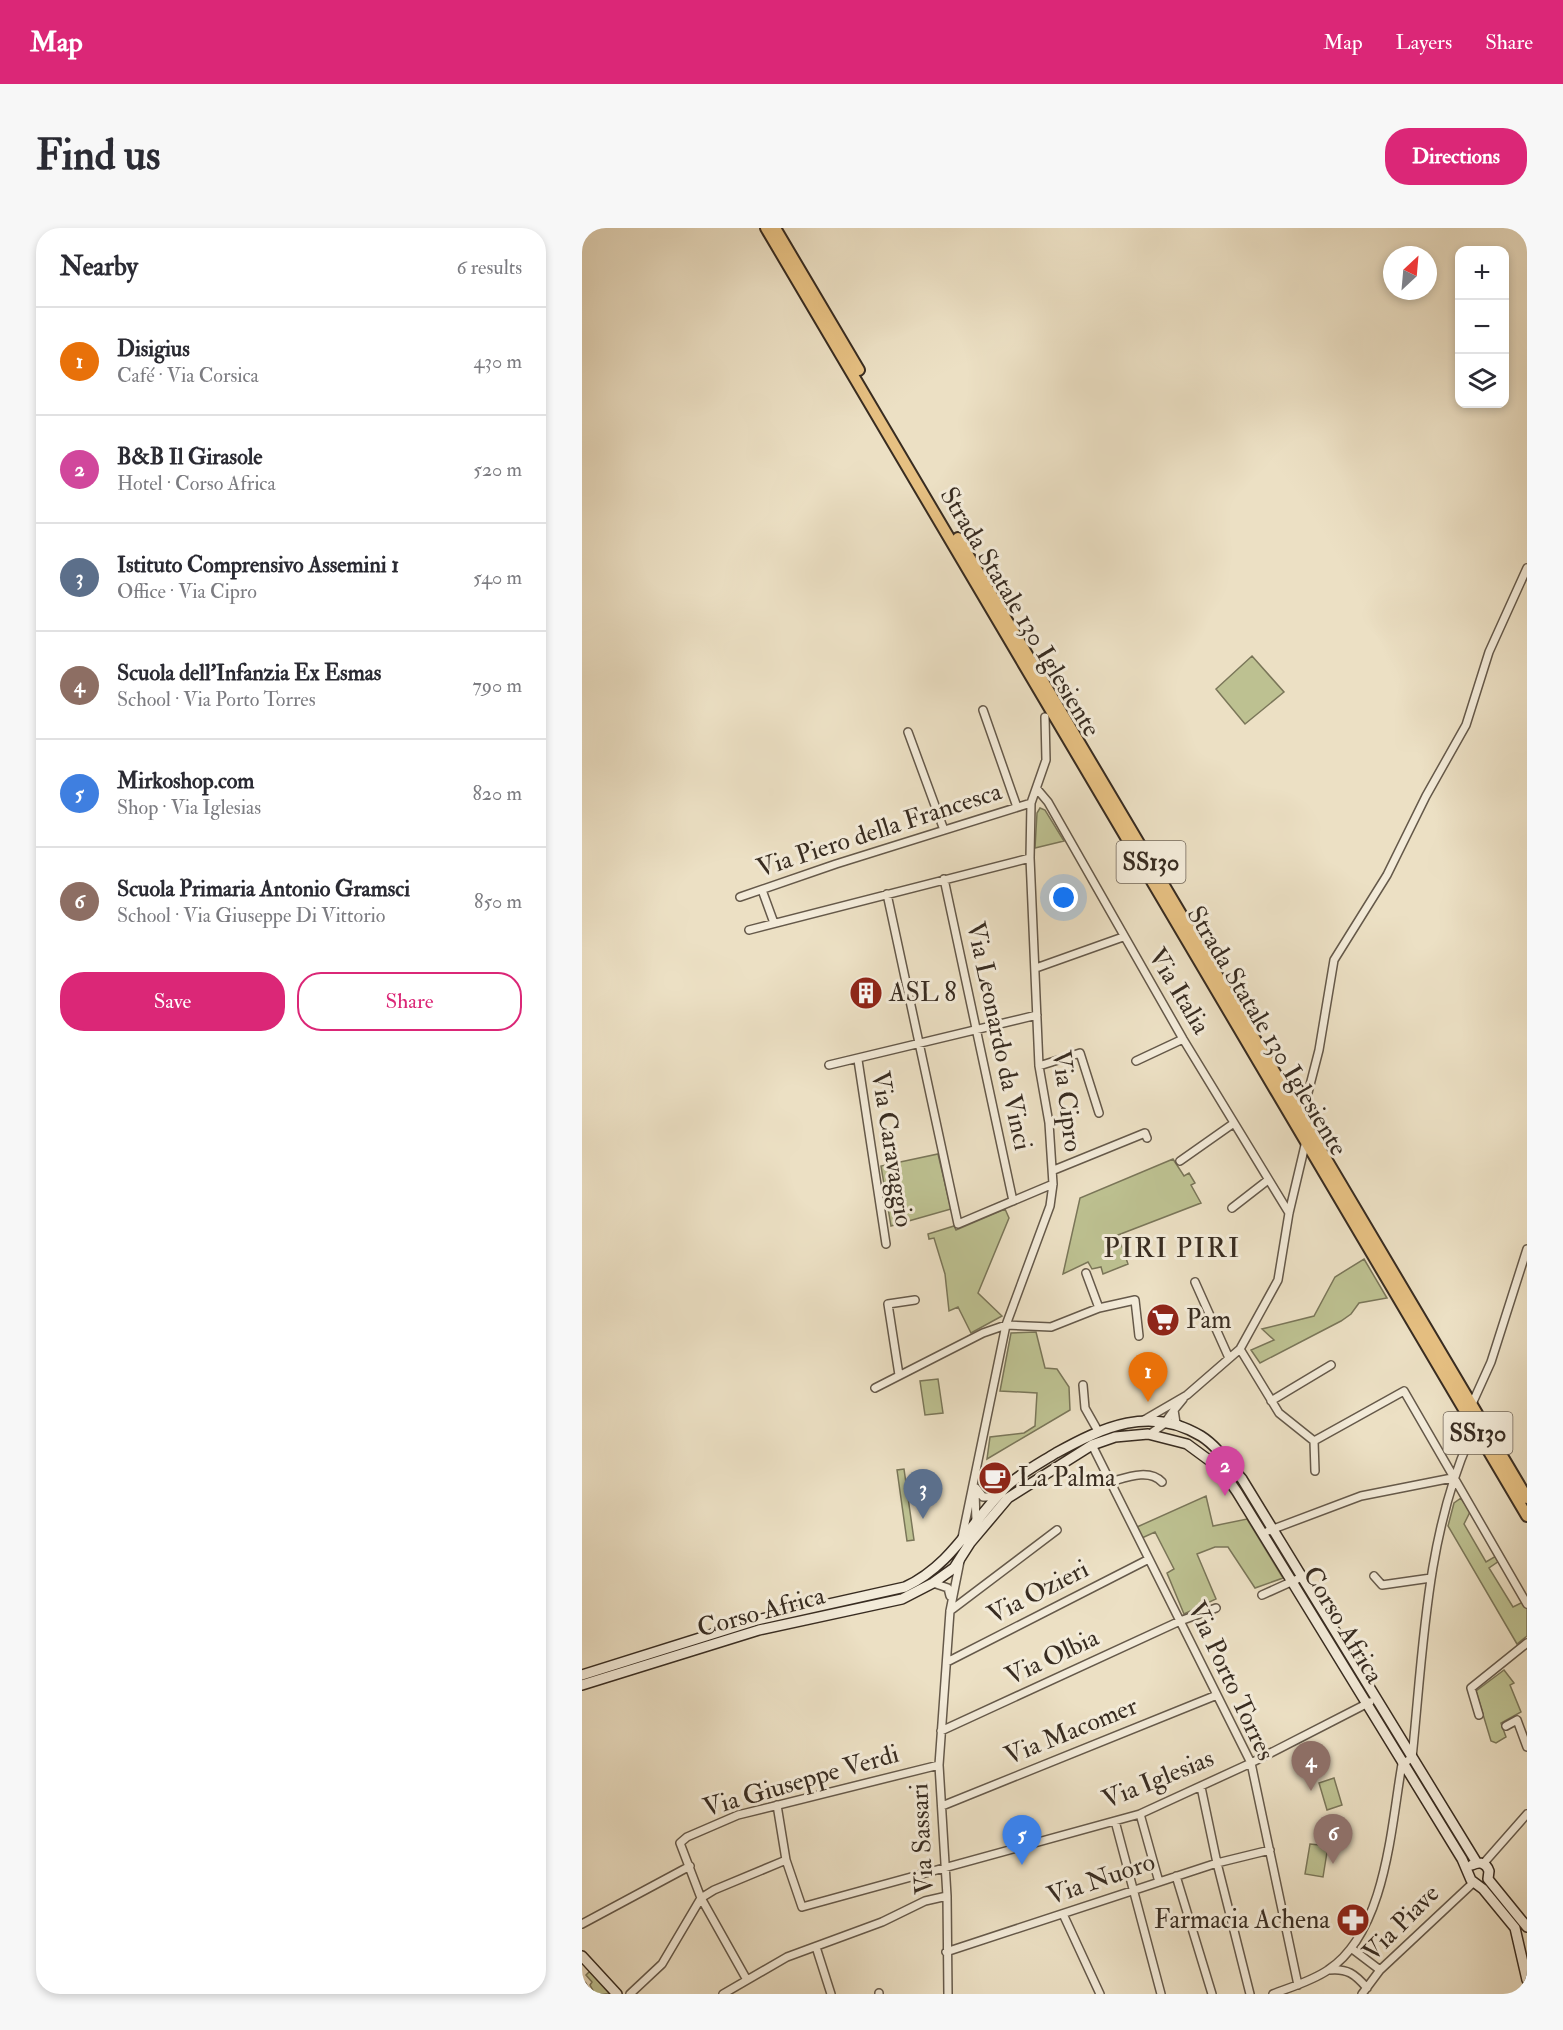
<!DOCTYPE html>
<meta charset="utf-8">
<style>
body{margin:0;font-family:"IM FELL Double Pica",serif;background:#f7f7f7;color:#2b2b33}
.controls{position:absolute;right:18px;top:18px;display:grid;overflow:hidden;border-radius:12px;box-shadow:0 3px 9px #0003}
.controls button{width:54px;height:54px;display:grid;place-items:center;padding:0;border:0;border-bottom:2px solid #e1e1e2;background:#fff;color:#2b2b33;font:30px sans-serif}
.compass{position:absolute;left:801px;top:18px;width:54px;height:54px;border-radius:50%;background:#fff;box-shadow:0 3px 9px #0003;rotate:26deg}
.you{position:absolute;left:482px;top:670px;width:21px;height:21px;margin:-15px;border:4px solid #fff;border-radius:50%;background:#1a73e8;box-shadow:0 0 0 9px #1a73e833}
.badge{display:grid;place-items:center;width:39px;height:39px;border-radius:50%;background:#db2777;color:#fff;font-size:20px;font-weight:700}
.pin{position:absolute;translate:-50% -50px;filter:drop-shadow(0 2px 3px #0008)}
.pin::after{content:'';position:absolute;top:32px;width:21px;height:18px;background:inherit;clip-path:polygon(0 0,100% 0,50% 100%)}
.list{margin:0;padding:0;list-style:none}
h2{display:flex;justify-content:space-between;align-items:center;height:78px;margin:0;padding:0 24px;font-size:26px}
h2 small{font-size:20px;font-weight:400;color:#7c7c81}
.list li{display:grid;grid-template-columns:39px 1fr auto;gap:18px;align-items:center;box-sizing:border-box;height:108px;padding:0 24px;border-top:2px solid #e1e1e2}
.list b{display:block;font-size:22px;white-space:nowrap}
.list p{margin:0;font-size:20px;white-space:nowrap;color:#7c7c81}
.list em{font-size:20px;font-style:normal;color:#7c7c81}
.actions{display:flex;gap:12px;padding:18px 24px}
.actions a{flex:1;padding:14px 0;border:2px solid #db2777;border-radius:24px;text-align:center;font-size:21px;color:#db2777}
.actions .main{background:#db2777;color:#fff}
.icon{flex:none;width:33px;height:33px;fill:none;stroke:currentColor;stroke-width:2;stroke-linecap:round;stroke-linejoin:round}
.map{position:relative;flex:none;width:945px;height:1766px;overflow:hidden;border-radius:24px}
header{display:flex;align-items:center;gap:36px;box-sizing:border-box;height:84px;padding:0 30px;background:#db2777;color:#fff}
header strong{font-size:28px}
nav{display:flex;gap:33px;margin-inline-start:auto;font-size:21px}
.intro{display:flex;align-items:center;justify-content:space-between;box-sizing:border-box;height:144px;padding:0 36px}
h1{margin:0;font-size:42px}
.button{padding:15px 27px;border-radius:24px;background:#db2777;color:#fff;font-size:21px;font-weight:700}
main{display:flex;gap:36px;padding:0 36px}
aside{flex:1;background:#fff;border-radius:24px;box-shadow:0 3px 9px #0003}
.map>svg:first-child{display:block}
.green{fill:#bdc191;stroke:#7a7659;stroke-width:1.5}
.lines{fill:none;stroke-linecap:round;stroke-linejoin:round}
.street-casing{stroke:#65594a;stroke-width:10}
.secondary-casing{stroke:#382c21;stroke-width:12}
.primary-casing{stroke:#382c21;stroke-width:14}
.street{stroke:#f3ebd9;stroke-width:7}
.secondary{stroke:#f3ebd9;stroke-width:9}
.primary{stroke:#e6c082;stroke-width:10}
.labels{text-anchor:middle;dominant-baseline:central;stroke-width:6;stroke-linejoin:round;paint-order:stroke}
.shield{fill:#f3ebd9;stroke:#706558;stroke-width:1.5}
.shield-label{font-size:24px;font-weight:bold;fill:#382c21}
.street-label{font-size:26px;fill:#382c21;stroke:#f3ebd9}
.poi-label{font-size:26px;fill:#382c21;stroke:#f3ebd9;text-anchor:start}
.quarter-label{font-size:28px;letter-spacing:1.5px;fill:#382c21;stroke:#f3ebd9}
</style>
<header>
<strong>Map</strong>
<nav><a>Map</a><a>Layers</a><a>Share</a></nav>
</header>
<div class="intro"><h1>Find us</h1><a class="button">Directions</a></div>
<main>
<aside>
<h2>Nearby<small>6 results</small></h2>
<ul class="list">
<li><span class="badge" style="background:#e8710a">1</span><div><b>Disigius</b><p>Café · Via Corsica</p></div><em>430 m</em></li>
<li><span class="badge" style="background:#d1479c">2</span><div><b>B&amp;B Il Girasole</b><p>Hotel · Corso Africa</p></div><em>520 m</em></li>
<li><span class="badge" style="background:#5c6f8a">3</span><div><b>Istituto Comprensivo Assemini 1</b><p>Office · Via Cipro</p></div><em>540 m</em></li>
<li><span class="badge" style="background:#8d6e63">4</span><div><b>Scuola dell'Infanzia Ex Esmas</b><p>School · Via Porto Torres</p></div><em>790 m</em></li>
<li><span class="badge" style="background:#3f7fe0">5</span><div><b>Mirkoshop.com</b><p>Shop · Via Iglesias</p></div><em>820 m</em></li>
<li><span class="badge" style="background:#8d6e63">6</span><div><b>Scuola Primaria Antonio Gramsci</b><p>School · Via Giuseppe Di Vittorio</p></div><em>850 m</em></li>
</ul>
<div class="actions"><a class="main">Save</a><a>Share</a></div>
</aside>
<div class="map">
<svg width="945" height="1766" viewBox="0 0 945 1766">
<rect width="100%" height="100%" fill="#ece0c4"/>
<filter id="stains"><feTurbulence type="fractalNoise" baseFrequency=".00333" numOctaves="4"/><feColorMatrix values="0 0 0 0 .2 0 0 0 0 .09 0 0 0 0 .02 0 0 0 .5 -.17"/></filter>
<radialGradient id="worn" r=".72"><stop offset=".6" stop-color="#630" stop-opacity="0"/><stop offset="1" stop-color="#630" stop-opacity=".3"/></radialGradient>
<!-- green -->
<path class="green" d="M670,428L702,464L663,496L634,461Z
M458,580L463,582L482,613L453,620L455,585Z
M356,926L369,981L309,998L299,938Z
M591,931L602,948L607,945L613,955L609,957L619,975L536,1007L546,1036L521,1046L519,1039L510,1041L506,1034L481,1046L498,970Z
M423,981L427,990L396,1065L420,1088L389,1105L376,1079L367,1083L363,1046L352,1010L347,1011L346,1006L372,998L374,1002Z
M782,1031L805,1070L777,1075L769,1086L759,1093L678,1135L669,1122L692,1112L680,1101L732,1088L753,1049Z
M454,1104L463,1140L475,1141L487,1159L488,1182L405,1231L408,1209L442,1205L453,1198L455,1165L418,1163L429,1105Z
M356,1151L361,1185L343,1187L338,1153Z
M322,1241L332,1312L325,1313L315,1242Z
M624,1268L631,1298L665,1291L701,1350L673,1360L646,1319H633L615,1326L634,1371L602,1386L585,1345L592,1341L573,1304L560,1310L555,1299Z
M879,1270L888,1284L882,1296L904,1334L914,1328L917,1333L907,1340L931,1379L941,1374L945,1381V1408L935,1416L866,1298L872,1275Z
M922,1442L932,1455L928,1457L939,1484L919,1495L924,1509L914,1515L909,1513L894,1463Z
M752,1550L760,1577L745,1582L737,1555Z
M728,1616L746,1618L741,1649L723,1646Z
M8,1743L30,1766H13L8,1757L10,1754L4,1747Z"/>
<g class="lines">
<defs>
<path id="street" d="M401,482L435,579
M326,504L362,602
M455,561L466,574L601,811L707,985
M362,651L431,973
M180,662L192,695
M305,666L376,996L471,956
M158,669L254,636L449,575
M167,702L448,630
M454,740L541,709
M276,832L304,1016
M554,833L601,811
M247,837L455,787
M457,838L498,825L517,885
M720,888L737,822L752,732L805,647L844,568L884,497L907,424L945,340
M598,933L652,895
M472,942L563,905L565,910
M650,980L686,952
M504,1045L517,1080
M613,1054L647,1130
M658,1121L697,1185L732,1213L822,1163L945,1376
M317,1147L306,1076L333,1072
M501,1157L503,1180L516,1203
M293,1160L401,1105L424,1097L469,1099L517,1080L553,1072L557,1108
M689,1173L749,1137
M890,1176L909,1134L945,1021
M562,1192L605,1167L658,1121L696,1052L707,985L724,913
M600,1199L594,1195L592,1182L601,1171
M568,1206L582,1196L592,1182
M732,1213L733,1243
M510,1217L669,1535L716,1757
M528,1254C543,1250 567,1240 580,1254
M394,1260L401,1269H408L416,1264
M393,1263L394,1294
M686,1303L779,1268L870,1250
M380,1310L424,1097L468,978L471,956L467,895L457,838L448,630L449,575L464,532L463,489
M792,1348L800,1357L849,1350
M351,1355L366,1360L368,1368
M680,1367L720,1349
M368,1383L475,1302
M365,1434L567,1331
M897,1487L889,1460L945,1415
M924,1498L935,1492L945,1519
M359,1503L598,1393L634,1380
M619,1559L635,1635L668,1766
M195,1577L204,1632L220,1679L558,1586L669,1535L788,1474
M360,1578L635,1467
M558,1586L577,1654
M533,1593L579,1766
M901,1636L945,1586
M594,1648L630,1766
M481,1686L518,1766
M0,1696L108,1638
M234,1719L249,1766
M769,1720L798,1742
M364,1724L635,1635L688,1622
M747,1742C765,1740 773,1746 785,1760
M165,1752L119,1670L98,1615L105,1609L156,1587L357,1537
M0,1757L5,1766
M297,1765V1766
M48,1766L80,1736L119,1670L132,1662L204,1632
M141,1766L205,1729L300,1694L343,1673L365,1668
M366,1766L365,1668L357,1537L368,1383L378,1333
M691,1766C709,1759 730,1753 746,1742C804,1704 809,1598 820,1536L830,1530C841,1424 844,1310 887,1212
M780,1766L798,1742L892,1654"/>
<path id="secondary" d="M0,1447L175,1392L323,1359C370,1337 389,1294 425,1258C439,1245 458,1235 474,1225C521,1199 568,1177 619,1208C635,1218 648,1237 660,1251L895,1635
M0,1457L177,1402L320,1371L351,1355L372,1340L388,1315L426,1270L510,1217L533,1209L566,1206L605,1216L639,1241L655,1264L880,1631L889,1652L901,1661L933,1700L945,1752
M890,1637C898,1633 904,1635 907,1643L906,1651
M906,1651L945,1699
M0,1728L35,1766"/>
<path id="primary" d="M184,0L945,1288
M193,0L277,142
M376,310L945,1270"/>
</defs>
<!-- street casing -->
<use href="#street" class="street-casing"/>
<!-- secondary casing -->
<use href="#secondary" class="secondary-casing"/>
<!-- primary casing -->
<use href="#primary" class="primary-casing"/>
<!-- street -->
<use href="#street" class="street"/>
<!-- secondary -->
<use href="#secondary" class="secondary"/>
<!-- primary -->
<use href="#primary" class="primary"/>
</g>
<!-- icons -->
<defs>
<symbol id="building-disc" viewBox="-11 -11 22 22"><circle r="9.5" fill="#8f2418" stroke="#f3ebd9"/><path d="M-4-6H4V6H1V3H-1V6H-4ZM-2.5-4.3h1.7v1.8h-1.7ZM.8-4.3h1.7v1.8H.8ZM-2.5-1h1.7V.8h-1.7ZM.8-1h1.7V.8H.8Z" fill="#fff"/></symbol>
<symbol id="supermarket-disc" viewBox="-11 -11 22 22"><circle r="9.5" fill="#8f2418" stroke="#f3ebd9"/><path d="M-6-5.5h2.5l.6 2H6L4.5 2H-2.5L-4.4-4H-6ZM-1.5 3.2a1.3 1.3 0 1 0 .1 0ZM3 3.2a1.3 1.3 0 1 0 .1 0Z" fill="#fff"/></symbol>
<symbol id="cafe-disc" viewBox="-11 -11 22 22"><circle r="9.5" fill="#8f2418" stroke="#f3ebd9"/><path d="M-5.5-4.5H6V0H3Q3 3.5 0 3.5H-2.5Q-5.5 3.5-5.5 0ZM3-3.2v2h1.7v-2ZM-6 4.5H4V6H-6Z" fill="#fff"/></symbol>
<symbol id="pharmacy-disc" viewBox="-11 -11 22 22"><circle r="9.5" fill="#8f2418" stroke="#f3ebd9"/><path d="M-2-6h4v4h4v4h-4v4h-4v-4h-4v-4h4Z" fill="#fff"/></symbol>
</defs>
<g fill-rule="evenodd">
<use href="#building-disc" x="265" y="746" width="38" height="38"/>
<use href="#supermarket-disc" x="562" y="1073" width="38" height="38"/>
<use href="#cafe-disc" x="394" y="1231" width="38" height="38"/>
<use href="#pharmacy-disc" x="752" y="1673" width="38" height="38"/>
</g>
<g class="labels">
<!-- shield labels -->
<g class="shield">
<rect x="534.5" y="613" width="69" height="42" rx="4.5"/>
<rect x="861.5" y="1184" width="69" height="42" rx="4.5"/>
</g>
<g class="shield-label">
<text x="569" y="634">SS130</text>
<text x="896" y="1205">SS130</text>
</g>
<!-- street labels -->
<g class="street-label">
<text transform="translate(438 384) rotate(59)">Strada Statale 130 Iglesiente</text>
<text transform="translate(297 602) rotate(-18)">Via Piero della Francesca</text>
<text transform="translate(597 763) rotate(59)">Via Italia</text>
<text transform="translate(685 803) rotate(59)">Strada Statale 130 Iglesiente</text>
<text transform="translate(417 808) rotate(78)">Via Leonardo da Vinci</text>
<text transform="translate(485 873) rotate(83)">Via Cipro</text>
<text transform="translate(310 921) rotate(81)">Via Caravaggio</text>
<text transform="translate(456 1364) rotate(-27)">Via Ozieri</text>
<text transform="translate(179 1384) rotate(-15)">Corso Africa</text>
<text transform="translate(761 1397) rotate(59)">Corso Africa</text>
<text transform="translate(470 1429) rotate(-25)">Via Olbia</text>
<text transform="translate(649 1453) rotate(65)">Via Porto Torres</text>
<text transform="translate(489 1503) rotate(-22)">Via Macomer</text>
<text transform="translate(576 1551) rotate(-22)">Via Iglesias</text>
<text transform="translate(219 1553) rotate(-16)">Via Giuseppe Verdi</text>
<text transform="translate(340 1611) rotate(-93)">Via Sassari</text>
<text transform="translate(519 1651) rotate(-19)">Via Nuoro</text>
<text transform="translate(819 1695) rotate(-45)">Via Piave</text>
</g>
<!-- poi labels -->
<g class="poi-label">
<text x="307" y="765">ASL 8</text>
<text x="604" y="1092">Pam</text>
<text x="436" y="1250">La Palma</text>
<text x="748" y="1692" text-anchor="end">Farmacia Achena</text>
</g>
<!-- quarter labels -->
<g class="quarter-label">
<text x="590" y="1020">PIRI PIRI</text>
</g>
</g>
<rect width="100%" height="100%" filter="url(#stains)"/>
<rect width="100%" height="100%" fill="url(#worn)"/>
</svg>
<div class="controls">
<button>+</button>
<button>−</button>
<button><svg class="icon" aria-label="layers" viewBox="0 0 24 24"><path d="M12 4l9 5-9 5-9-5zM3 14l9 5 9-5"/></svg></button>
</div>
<svg class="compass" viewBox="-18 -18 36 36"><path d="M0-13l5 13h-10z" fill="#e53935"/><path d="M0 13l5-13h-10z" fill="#7c7c81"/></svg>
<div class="you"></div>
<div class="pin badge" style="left:566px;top:1174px;background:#e8710a">1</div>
<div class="pin badge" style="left:643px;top:1268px;background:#d1479c">2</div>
<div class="pin badge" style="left:341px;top:1291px;background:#5c6f8a">3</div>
<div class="pin badge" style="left:729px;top:1563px;background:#8d6e63">4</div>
<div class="pin badge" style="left:440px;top:1637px;background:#3f7fe0">5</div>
<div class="pin badge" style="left:751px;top:1636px;background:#8d6e63">6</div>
</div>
</main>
